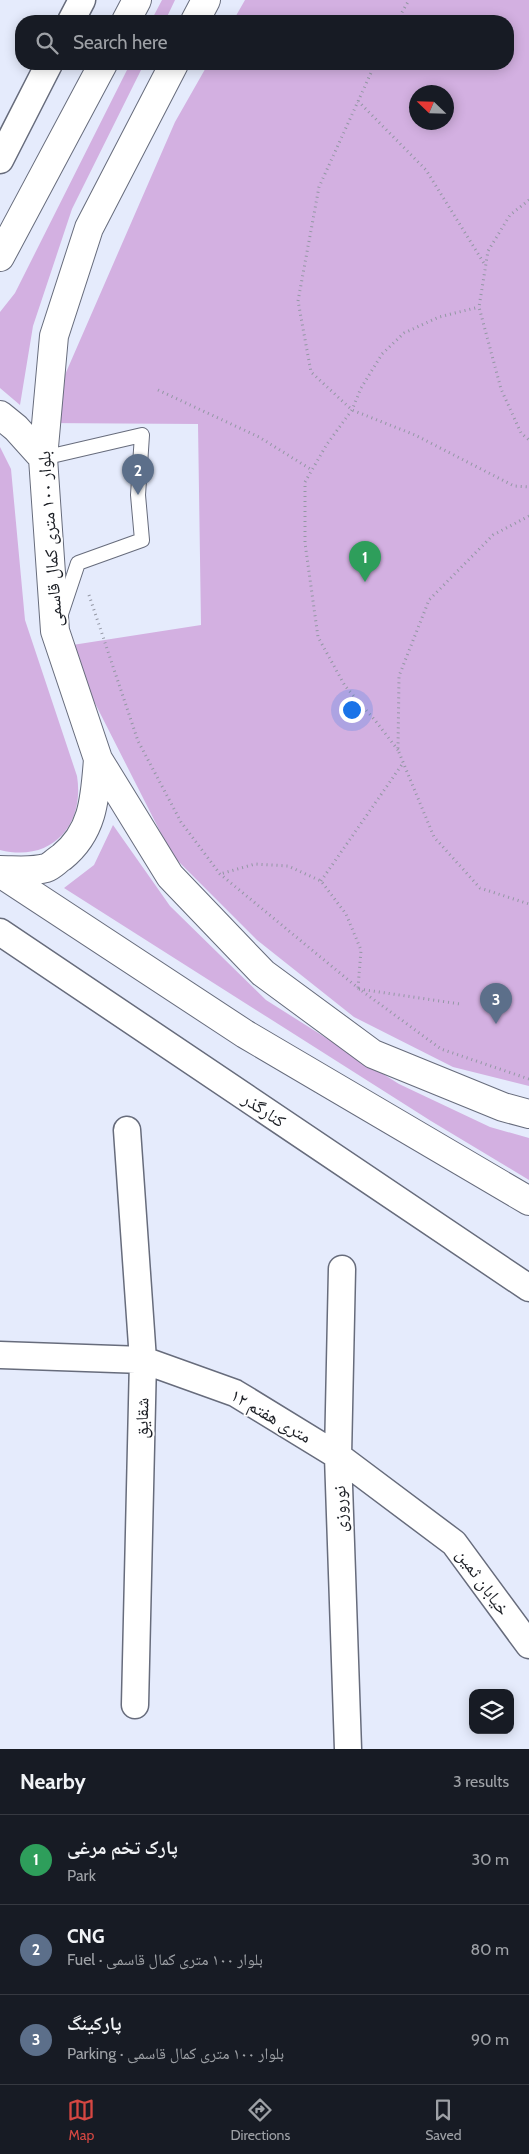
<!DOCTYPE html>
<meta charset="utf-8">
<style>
body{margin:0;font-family:Cabin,"Noto Naskh Arabic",sans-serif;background:#20242c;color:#f1f3f6}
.controls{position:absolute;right:15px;bottom:15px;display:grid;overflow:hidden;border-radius:10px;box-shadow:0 2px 12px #0003}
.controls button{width:45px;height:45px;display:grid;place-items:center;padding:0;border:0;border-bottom:1px solid #363941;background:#171b24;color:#f1f3f6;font:25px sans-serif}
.compass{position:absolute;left:409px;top:85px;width:45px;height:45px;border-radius:50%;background:#171b24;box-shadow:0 2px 12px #0003;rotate:293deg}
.you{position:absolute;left:351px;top:709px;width:18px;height:18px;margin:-12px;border:4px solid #fff;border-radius:50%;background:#1a73e8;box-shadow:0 0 0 8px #1a73e833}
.badge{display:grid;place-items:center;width:32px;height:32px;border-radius:50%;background:#d54742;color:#fff;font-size:16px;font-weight:700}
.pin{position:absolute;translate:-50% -41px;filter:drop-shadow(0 1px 2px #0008)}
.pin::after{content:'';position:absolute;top:26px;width:18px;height:15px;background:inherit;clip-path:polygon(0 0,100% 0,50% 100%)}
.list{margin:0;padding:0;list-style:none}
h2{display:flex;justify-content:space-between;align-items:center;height:65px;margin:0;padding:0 20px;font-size:21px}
h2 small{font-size:16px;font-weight:400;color:#9ea1a6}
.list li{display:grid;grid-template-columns:32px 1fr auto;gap:15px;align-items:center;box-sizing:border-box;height:90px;padding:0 20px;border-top:1px solid #363941}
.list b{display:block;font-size:19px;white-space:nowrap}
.list p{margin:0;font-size:16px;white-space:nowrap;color:#9ea1a6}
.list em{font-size:16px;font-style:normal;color:#9ea1a6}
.icon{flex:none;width:28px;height:28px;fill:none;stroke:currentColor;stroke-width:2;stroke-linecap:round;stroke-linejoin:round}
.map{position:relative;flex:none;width:529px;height:1749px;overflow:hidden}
.search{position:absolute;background:#171b24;box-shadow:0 2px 12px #0003;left:15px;right:15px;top:15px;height:55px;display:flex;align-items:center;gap:12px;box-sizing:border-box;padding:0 18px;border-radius:20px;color:#9ea1a6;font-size:19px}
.sheet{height:335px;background:#171b24}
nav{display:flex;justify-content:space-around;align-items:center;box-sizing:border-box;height:70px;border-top:1px solid #363941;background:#171b24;font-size:14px;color:#9ea1a6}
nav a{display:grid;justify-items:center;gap:2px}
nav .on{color:#d54742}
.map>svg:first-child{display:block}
.green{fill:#d3b0e1;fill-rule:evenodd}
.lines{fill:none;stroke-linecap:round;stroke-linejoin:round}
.lane-casing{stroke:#676c7c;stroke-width:16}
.street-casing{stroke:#676c7c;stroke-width:29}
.secondary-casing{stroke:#676c7c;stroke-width:30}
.path{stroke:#9397a4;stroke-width:3;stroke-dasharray:1 4;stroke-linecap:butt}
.lane{stroke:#fff;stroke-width:14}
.street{stroke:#fff;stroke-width:26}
.secondary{stroke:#fff;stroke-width:28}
.labels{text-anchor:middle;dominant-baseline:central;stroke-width:4;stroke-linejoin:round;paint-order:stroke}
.street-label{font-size:18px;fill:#1c1f25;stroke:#fff}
</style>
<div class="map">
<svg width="529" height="1749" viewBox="0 0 529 1749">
<rect width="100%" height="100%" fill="#e5ebfc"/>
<!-- green -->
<path class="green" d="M162,0H175L165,21H151Z
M245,0H529V1086L453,1067L354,1017L257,940L172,855L66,646L201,625L198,424L44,423L175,122L208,64H508V21H233ZM416,92H446V122H416Z
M130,64H144L72,209L33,326L20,405L0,388V312L15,293Z
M0,447L11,469L25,620L77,776C85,826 51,863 0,850Z
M113,825L170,906L266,1000L399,1084L490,1127L529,1138V1180L431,1121L64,888L94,865Z"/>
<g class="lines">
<defs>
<path id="lane" d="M43,458L142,435L138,495L142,540L78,563L61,614"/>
<path id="street" d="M71,21L82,0
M0,160L49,64
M0,932L529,1288
M127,1130L143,1360L135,1705
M342,1269L338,1456L348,1749
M0,1355L143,1360L235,1393L338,1456L454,1543L529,1645"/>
<path id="secondary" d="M126,21L137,0
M195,21L206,0
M174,64L89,228L54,336L43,458L55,631L98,759L170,876L263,973L373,1054L503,1107L529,1114
M0,257L103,64
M0,415L16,428L43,458
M0,870C15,870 32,872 46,868C52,866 57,860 62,857C94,831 95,797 98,759
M0,873L245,1034L529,1201"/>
</defs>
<!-- lane casing -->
<use href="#lane" class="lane-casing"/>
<!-- street casing -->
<use href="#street" class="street-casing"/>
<!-- secondary casing -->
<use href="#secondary" class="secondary-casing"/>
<!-- path -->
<path class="path" d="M397,21L409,0
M375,64L319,187L298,301L311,372L352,410L415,435L514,486L529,487
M358,101L426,170L485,265
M529,200L510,215L488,251L479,307L501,389L521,433L529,440
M158,390L259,437L312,470
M529,516L493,535L429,600L399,676L398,750L434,837L480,888L529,904
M89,595L138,741L181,822L220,874L358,988L361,950L346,914L321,881L288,866L255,864L220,874
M398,750L374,719L345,686L318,637L305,543V482L327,444L352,410L361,388L382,354L404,333L439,317L479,307
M321,881L403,763
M358,988L441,1049L529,1079
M359,989L460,1004"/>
<!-- lane -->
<use href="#lane" class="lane"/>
<!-- street -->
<use href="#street" class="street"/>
<!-- secondary -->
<use href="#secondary" class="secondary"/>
</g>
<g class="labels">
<!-- street labels -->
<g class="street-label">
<text transform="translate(50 539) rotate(-94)">بلوار ۱۰۰ متری کمال قاسمی</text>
<text transform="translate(264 1110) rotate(34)">کنارگذر</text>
<text transform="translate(271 1416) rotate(30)">۱۲ متری هفتم</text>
<text transform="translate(142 1418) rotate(-89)">شقایق</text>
<text transform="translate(340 1509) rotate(-92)">نوروزی</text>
<text transform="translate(483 1582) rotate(54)">خیابان ثمین</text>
</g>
</g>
</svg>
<div class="controls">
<button><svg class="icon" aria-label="layers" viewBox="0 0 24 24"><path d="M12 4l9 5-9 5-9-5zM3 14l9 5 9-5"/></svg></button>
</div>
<svg class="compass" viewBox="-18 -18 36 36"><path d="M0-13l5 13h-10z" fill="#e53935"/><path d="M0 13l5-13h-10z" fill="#9ea1a6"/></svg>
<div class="you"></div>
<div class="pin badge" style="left:365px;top:582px;background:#2e9e5b">1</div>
<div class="pin badge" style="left:138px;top:495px;background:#5c6f8a">2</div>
<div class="pin badge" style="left:496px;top:1024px;background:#5c6f8a">3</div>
<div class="search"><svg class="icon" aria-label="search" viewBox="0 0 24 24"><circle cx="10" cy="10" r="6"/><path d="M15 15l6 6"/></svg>Search here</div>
</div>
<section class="sheet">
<h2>Nearby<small>3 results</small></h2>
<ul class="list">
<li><span class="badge" style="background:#2e9e5b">1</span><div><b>پارک تخم مرغی</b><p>Park</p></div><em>30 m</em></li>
<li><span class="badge" style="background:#5c6f8a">2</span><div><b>CNG</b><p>Fuel · بلوار ۱۰۰ متری کمال قاسمی</p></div><em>80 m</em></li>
<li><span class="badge" style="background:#5c6f8a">3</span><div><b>پارکینگ</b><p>Parking · بلوار ۱۰۰ متری کمال قاسمی</p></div><em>90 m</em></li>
</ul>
</section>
<nav>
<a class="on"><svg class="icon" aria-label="map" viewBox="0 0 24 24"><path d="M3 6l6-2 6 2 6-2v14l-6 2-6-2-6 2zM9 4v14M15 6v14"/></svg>Map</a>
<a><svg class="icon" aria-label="directions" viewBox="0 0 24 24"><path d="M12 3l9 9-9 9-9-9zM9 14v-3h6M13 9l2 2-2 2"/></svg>Directions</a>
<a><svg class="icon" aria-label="saved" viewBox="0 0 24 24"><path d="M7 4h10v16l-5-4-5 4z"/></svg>Saved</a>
</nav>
